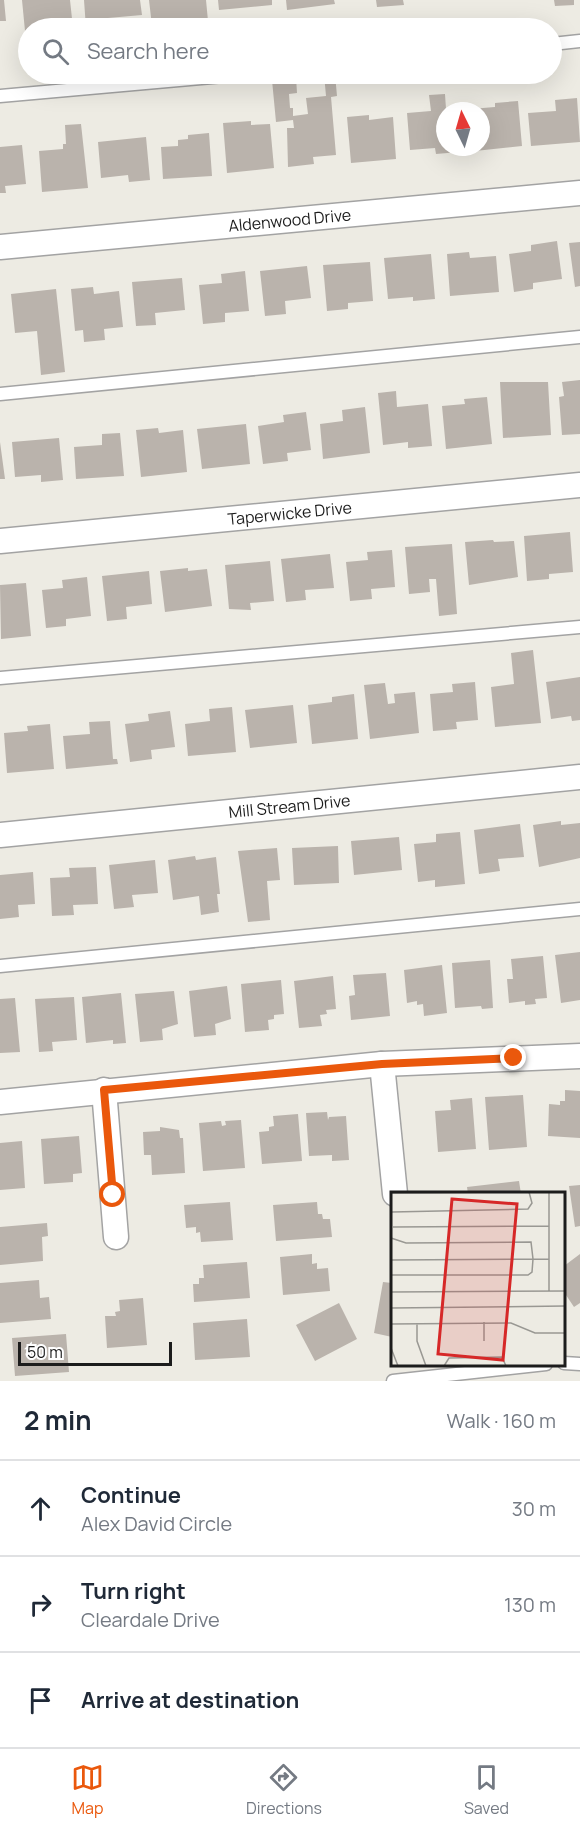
<!DOCTYPE html>
<meta charset="utf-8">
<style>
body{margin:0;font-family:Manrope,sans-serif;background:#f6f6f7;color:#1f2937}
.compass{position:absolute;left:436px;top:102px;width:54px;height:54px;border-radius:50%;background:#fff;box-shadow:0 6px 24px #0002;rotate:355deg}
.scale{position:absolute;left:18px;bottom:15px;width:154px;box-sizing:border-box;padding-left:6px;border:3px solid #1c1c1c;border-top:0;font-size:16px;line-height:21px;white-space:nowrap;color:#1c1c1c;-webkit-text-stroke:4px #fff;paint-order:stroke}
.stop{position:absolute;width:18px;height:18px;margin:-14px;border:4px solid #ea580c;border-radius:50%;background:#fff}
.stop.end{background:#ea580c;border-color:#fff;box-shadow:0 2px 6px #0008}
.list{margin:0;padding:0;list-style:none}
h2{display:flex;justify-content:space-between;align-items:center;height:78px;margin:0;padding:0 24px;font-size:26px}
h2 small{font-size:20px;font-weight:400;color:#747a83}
.list li{display:grid;grid-template-columns:39px 1fr auto;gap:18px;align-items:center;box-sizing:border-box;height:96px;padding:0 24px;border-top:2px solid #e0e1e3}
.list b{display:block;font-size:22px;white-space:nowrap}
.list p{margin:0;font-size:20px;white-space:nowrap;color:#747a83}
.list em{font-size:20px;font-style:normal;color:#747a83}
.icon{flex:none;width:33px;height:33px;fill:none;stroke:currentColor;stroke-width:2;stroke-linecap:round;stroke-linejoin:round}
.map{position:relative;flex:none;width:580px;height:1381px;overflow:hidden}
.search{position:absolute;background:#fff;box-shadow:0 6px 24px #0002;left:18px;right:18px;top:18px;height:66px;display:flex;align-items:center;gap:15px;box-sizing:border-box;padding:0 21px;border-radius:33px;color:#747a83;font-size:22px}
.sheet{height:366px;background:#fff}
nav{display:flex;justify-content:space-around;align-items:center;box-sizing:border-box;height:84px;border-top:2px solid #e0e1e3;background:#fff;font-size:16px;color:#747a83}
nav a{display:grid;justify-items:center;gap:3px}
nav .on{color:#ea580c}
.map>svg:first-child{display:block}
.building{fill:#bab3ac}
.lines{fill:none;stroke-linecap:round;stroke-linejoin:round}
.service-casing{stroke:#a3a3a3;stroke-width:15}
.minor-casing{stroke:#a3a3a3;stroke-width:27}
.service{stroke:#fff;stroke-width:12}
.minor{stroke:#fff;stroke-width:24}
.route{stroke:#ea580c;stroke-width:8}
.labels{text-anchor:middle;dominant-baseline:central;stroke-width:4.5;stroke-linejoin:round;paint-order:stroke}
.street-label{font-size:16px;fill:#1c1c1c;stroke:#fff}
.inset-road{fill:none;stroke:#999893;stroke-width:1.5}
.view{fill:#d62828;fill-opacity:0.15;stroke:#d62828;stroke-width:3}
.inset-edge{fill:none;stroke:#1c1c1c;stroke-width:3}
</style>
<div class="map">
<svg width="580" height="1381" viewBox="0 0 580 1381">
<rect width="100%" height="100%" fill="#edebe3"/>
<!-- building -->
<path class="building" d="M0,0H4L6,21H0Z
M22,0H70L73,28H28L25,31Z
M84,0H140L142,15L108,18L109,28H86Z
M149,0H206L208,21H205V28H183V23L152,26Z
M218,0H272V5L219,10Z
M286,0H334L335,4L287,10Z
M376,0H403L404,5L377,7Z
M554,0H574V5L555,6Z
M324,74H335L337,96L331,97L336,155L313,157L314,164L288,167L287,128H294L293,120L276,122L272,80L296,77L297,93L289,94L290,108H293V116L308,114L306,98L326,96Z
M445,94L446,109L456,108V111H445V147H459V152L436,154L435,148L410,150L407,113L431,111L429,95Z
M577,98L580,142L531,146L528,113L556,111L555,100Z
M518,101L522,146L475,151L474,147H481V111L471,109L495,107V103Z
M369,115V120L393,117L396,159L351,163L347,117Z
M251,121V125L270,124L274,168L227,173L223,123Z
M81,124L88,188L42,192L39,151L63,149V144H66L65,125Z
M209,133L212,176L163,179L161,147L178,146V140L188,139V135Z
M146,137L150,180L129,182L128,175L101,178L98,142Z
M22,145L26,184L5,186L6,193H0V147Z
M557,241L562,279L533,283V289L514,292L509,254L531,251V245Z
M580,242V286L575,287L569,243Z
M469,252L470,258L496,256L499,292L450,296L447,254Z
M431,254L435,299L413,301V297L388,299L384,258Z
M370,262L373,301L348,303V309L327,311L323,265Z
M307,266L311,298L285,301L286,314L265,316L260,271Z
M245,271L249,311L225,313V322L203,324L199,285L222,283L221,274Z
M182,278L185,310L155,313L156,325L136,326L132,282Z
M93,287L94,294L119,291L123,327L104,329L105,340L84,342L83,330L75,331L71,289Z
M56,289L65,372L41,375L37,331L15,333L11,294Z
M580,380V434L562,435L559,397L564,396L562,382Z
M500,382H548L551,435L503,438Z
M396,391L397,407L428,404L432,446L408,448V442L383,445L378,393Z
M487,397L492,444L446,449L442,406L465,404L464,399Z
M365,407L370,453L323,459L320,424L343,421L342,410Z
M306,412L311,450L287,453L288,461L263,464L258,426L284,422L283,415Z
M246,424L250,464L202,469L197,429Z
M158,428L159,433L183,430L187,472L141,477L136,430Z
M120,433L124,476L76,479L74,447L102,445V434Z
M59,438L63,480L41,482V475L15,477L12,442Z
M0,442L5,479H0Z
M570,532L573,572L549,574V579L527,581L524,536Z
M493,540L494,542L514,541L518,577L469,585L465,542Z
M452,544L457,614L439,616L436,579H429L430,592L409,594L405,547Z
M392,550L395,587L371,589L372,599L350,601L346,562L368,560L367,552Z
M330,554L334,588L305,590L306,600L286,602L281,559Z
M270,561L274,601L250,603L251,610L229,609L225,565Z
M188,568V571L207,569L212,606L165,612L160,571Z
M149,571L152,604L126,607L127,619L107,621L102,576Z
M87,577L91,616L66,619V626L46,628L42,590L63,588L62,580Z
M26,583L31,636L1,639L0,585Z
M533,650L541,723L495,727L491,687L514,684L511,653Z
M580,677V720L572,721L571,716L551,719L546,682Z
M475,682L478,720L456,722L457,729L433,731L430,694L453,692L452,684Z
M385,683L388,704L395,703L394,694L415,692L419,733L370,739L364,685Z
M354,694L358,739L312,744L308,705L332,702V697Z
M293,705L297,743L250,748L245,710Z
M232,707L236,752L188,756L185,724L210,721L209,709Z
M170,711L175,747L151,750L152,759L130,762L125,724L149,721L148,714Z
M110,721L113,759H117L118,764L66,769L63,736L90,734L89,722Z
M50,724L54,769L7,773L4,733L28,731L27,726Z
M561,821V825L580,823V858L539,867L533,825Z
M520,824L524,857L498,859L500,871L479,874L474,830Z
M460,832L465,884L435,887V880L418,882L414,844L436,842V834Z
M399,837L402,870L354,875L351,841Z
M338,846L339,883L294,885L292,848Z
M277,848L280,880L267,881L270,920L248,922L238,851Z
M195,856L196,860L216,857L220,894H217L219,912L201,915L199,896L173,900L168,860Z
M155,860L158,893L132,895L134,907L114,909L109,865Z
M96,867L98,904L73,905L74,915L52,916L50,878L70,877L69,868Z
M33,872L35,904L18,905L19,917L0,919V875Z
M580,952V1000L561,1003L555,955Z
M543,956L547,998L535,999L536,1004L525,1005V1001L509,1003L507,979H513L511,959Z
M490,960L493,1008L482,1009L481,1006L455,1008L452,963Z
M442,965L447,1013L424,1016L423,1004L417,1005V1001L407,1003L404,970Z
M386,973L390,1016L351,1020L349,996L355,995L353,975Z
M333,976L336,1009L326,1010L327,1014L320,1015L322,1026L299,1028L294,981Z
M281,980L284,1014L274,1015V1019L268,1020L269,1030L245,1032L241,984Z
M227,986L231,1019L215,1024L216,1035L194,1037L189,991Z
M174,991L178,1024L162,1029L163,1040L140,1042L135,994Z
M121,993L126,1043L113,1044V1040L86,1043L82,997Z
M74,997L77,1040L52,1042L53,1051L39,1052L35,999Z
M15,998L20,1052L0,1053V999Z
M565,1090L580,1091V1138L548,1136L549,1104L560,1105V1101H565Z
M523,1095L527,1147L489,1150L485,1097Z
M472,1098L476,1149L438,1152L435,1111L451,1110L450,1100Z
M327,1112L328,1120L329,1117L346,1116L349,1160L332,1161V1155L309,1156L306,1113Z
M298,1114L302,1161L262,1164L259,1132L269,1131V1127L274,1126L273,1116Z
M241,1120L245,1168L203,1171L199,1123L221,1121L222,1126L226,1125L225,1121Z
M160,1127L179,1130L180,1138H183L185,1173L152,1175L151,1155H144L143,1132L160,1131Z
M79,1136L82,1173L73,1174V1182L44,1184L41,1139Z
M22,1141L25,1188L0,1190V1143Z
M519,1181L521,1194H468L467,1187Z
M580,1185V1226L575,1227L569,1186Z
M230,1202L233,1240L201,1242L200,1232L196,1233V1227L186,1228L184,1205Z
M317,1202L318,1214H322L323,1219H330L332,1237L276,1241L273,1205Z
M47,1223L48,1236L42,1237L43,1261L0,1265V1227Z
M312,1254V1264L317,1263V1269L328,1268L330,1291L283,1295L280,1257Z
M580,1254V1303L574,1307L564,1292V1266Z
M247,1262L250,1298L194,1302L193,1284H199V1278H204L203,1265Z
M39,1280L40,1298L49,1297L51,1319L0,1323V1283Z
M383,1282L392,1283V1337L374,1333Z
M143,1298L147,1345L107,1348L105,1316H116L115,1312L120,1311L119,1300Z
M339,1303L357,1339L315,1361L296,1325Z
M247,1319L250,1357L195,1360L193,1323Z
M66,1334L69,1372L15,1376L12,1338Z"/>
<g class="lines">
<defs>
<path id="service" d="M552,44L580,41
M0,96L246,74
M0,394L580,337
M0,678L580,627
M0,966L580,909
M564,1363L580,1364
M393,1381L546,1364"/>
<g id="minor">
<path id="s1" d="M0,247L580,193"/>
<path id="s2" d="M0,541L580,485"/>
<path id="s3" d="M0,835L580,777"/>
<path d="M382,1064L395,1194"/>
<path d="M104,1090L116,1237"/>
<path d="M0,1102L382,1064L580,1056"/>
</g>
</defs>
<!-- service casing -->
<use href="#service" class="service-casing"/>
<!-- minor casing -->
<use href="#minor" class="minor-casing"/>
<!-- service -->
<use href="#service" class="service"/>
<!-- minor -->
<use href="#minor" class="minor"/>
</g>
<g class="lines">
<!-- route -->
<path class="route" d="M113,1195L104,1090L382,1064L514,1058"/>
</g>
<g class="labels">
<!-- street labels -->
<g class="street-label">
<text stroke="none"><textPath href="#s1" startOffset="291">Aldenwood Drive</textPath></text>
<text stroke="none"><textPath href="#s2" startOffset="291">Taperwicke Drive</textPath></text>
<text stroke="none"><textPath href="#s3" startOffset="291">Mill Stream Drive</textPath></text>
</g>
</g>
<!-- overview -->
<g transform="translate(391 1192)">
<rect width="174" height="174" fill="#edebe3"/>
<path class="inset-road" d="M158,0V99M0,1L122,0M0,16V43M1,20L137,17L141,11L138,0M2,35L158,34M0,46L15,51L140,50L142,67L141,80L137,83H0M0,68L158,67M0,100L174,99M0,116L174,114M93,130V149M26,131V149L35,174M0,132L120,131L144,141H174M0,156L7,174M53,174L58,166L111,165L115,174"/>
<path class="view" d="M61,7L126,12L112,168L47,162Z"/>
<rect width="174" height="174" class="inset-edge"/>
</g>
</svg>
<svg class="compass" viewBox="-18 -18 36 36"><path d="M0-13l5 13h-10z" fill="#e53935"/><path d="M0 13l5-13h-10z" fill="#747a83"/></svg>
<div class="scale">50 m</div>
<div class="stop" style="left:113px;top:1195px"></div>
<div class="stop end" style="left:514px;top:1058px"></div>
<div class="search"><svg class="icon" aria-label="search" viewBox="0 0 24 24"><circle cx="10" cy="10" r="6"/><path d="M15 15l6 6"/></svg>Search here</div>
</div>
<section class="sheet">
<h2>2 min<small>Walk · 160 m</small></h2>
<ul class="list">
<li><svg class="icon" aria-label="ahead" viewBox="0 0 24 24"><path d="M12 20V5M6 11l6-6 6 6"/></svg><div><b>Continue</b><p>Alex David Circle</p></div><em>30 m</em></li>
<li><svg class="icon" aria-label="right" viewBox="0 0 24 24"><path d="M7 20v-9h11M14 6l5 5-5 5"/></svg><div><b>Turn right</b><p>Cleardale Drive</p></div><em>130 m</em></li>
<li><svg class="icon" aria-label="arrive" viewBox="0 0 24 24"><path d="M6 21V4h12l-3 4 3 4H6"/></svg><div><b>Arrive at destination</b></div></li>
</ul>
</section>
<nav>
<a class="on"><svg class="icon" aria-label="map" viewBox="0 0 24 24"><path d="M3 6l6-2 6 2 6-2v14l-6 2-6-2-6 2zM9 4v14M15 6v14"/></svg>Map</a>
<a><svg class="icon" aria-label="directions" viewBox="0 0 24 24"><path d="M12 3l9 9-9 9-9-9zM9 14v-3h6M13 9l2 2-2 2"/></svg>Directions</a>
<a><svg class="icon" aria-label="saved" viewBox="0 0 24 24"><path d="M7 4h10v16l-5-4-5 4z"/></svg>Saved</a>
</nav>
